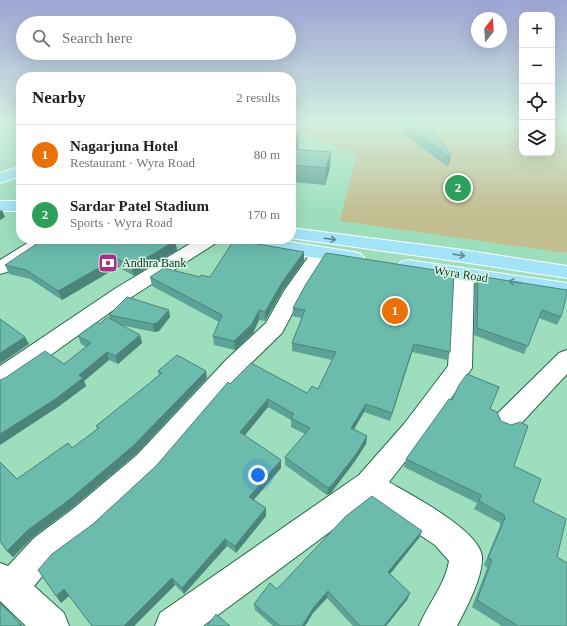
<!DOCTYPE html>
<meta charset="utf-8">
<style>
body{margin:0;font-family:"Times New Roman",serif;background:#f6f6f6;color:#202124}
.controls{position:absolute;right:12px;top:12px;display:grid;overflow:hidden;border-radius:8px;box-shadow:0 4px 16px #0002}
.controls button{width:36px;height:36px;display:grid;place-items:center;padding:0;border:0;border-bottom:1px solid #e0e0e0;background:#fff;color:#202124;font:20px sans-serif}
.compass{position:absolute;left:471px;top:12px;width:36px;height:36px;border-radius:50%;background:#fff;box-shadow:0 4px 16px #0002;rotate:17deg}
.you{position:absolute;left:258px;top:475px;width:14px;height:14px;margin:-10px;border:3px solid #fff;border-radius:50%;background:#1a73e8;box-shadow:0 0 0 6px #1a73e833}
.badge{display:grid;place-items:center;width:26px;height:26px;border-radius:50%;background:#a93187;color:#fff;font-size:13px;font-weight:700}
.pin{position:absolute;translate:-50% -50%;border:2px solid #fff;box-shadow:0 1px 4px #0006}
.list{margin:0;padding:0;list-style:none}
h2{display:flex;justify-content:space-between;align-items:center;height:52px;margin:0;padding:0 16px;font-size:17px}
h2 small{font-size:13px;font-weight:400;color:#757577}
.list li{display:grid;grid-template-columns:26px 1fr auto;gap:12px;align-items:center;box-sizing:border-box;height:60px;padding:0 16px;border-top:1px solid #e0e0e0}
.list b{display:block;font-size:15px;white-space:nowrap}
.list p{margin:0;font-size:13px;white-space:nowrap;color:#757577}
.list em{font-size:13px;font-style:normal;color:#757577}
.icon{flex:none;width:22px;height:22px;fill:none;stroke:currentColor;stroke-width:2;stroke-linecap:round;stroke-linejoin:round}
.map{position:relative;flex:none;width:567px;height:626px;overflow:hidden}
.search{position:absolute;background:#fff;box-shadow:0 4px 16px #0002;left:16px;top:16px;width:280px;height:44px;display:flex;align-items:center;gap:10px;box-sizing:border-box;padding:0 14px;border-radius:22px;color:#757577;font-size:15px}
.panel{position:absolute;background:#fff;box-shadow:0 4px 16px #0002;left:16px;top:72px;width:280px;height:172px;border-radius:16px}
.map>svg:first-child{display:block}
.green{fill:#c3be92}
.lines{fill:none;stroke-linecap:round;stroke-linejoin:round}
.street-casing{stroke:#26684b;stroke-width:2}
.primary-casing{stroke:#fff;stroke-width:2}
.street{fill:#fff;fill-rule:evenodd}
.primary{fill:#a2e3f8;fill-rule:evenodd}
.wall{fill:#5da296}
.shaded-wall{fill:#4c847a}
.building{fill:#6cbcae;stroke:#4c847a}
.oneway{stroke:#5a888c}
.labels{text-anchor:middle;dominant-baseline:central;stroke-width:3;stroke-linejoin:round;paint-order:stroke}
.poi-label{font-size:12px;fill:#122d21;stroke:#d8f8e6;text-anchor:start}
.street-label{font-size:12px;fill:#122d21;stroke:#d8f8e6}
</style>
<div class="map">
<svg width="567" height="626" viewBox="0 0 567 626">
<rect width="100%" height="100%" fill="#9ddfbd"/>
<!-- green -->
<path class="green" d="M291,124H522V153H552V124H567V253L340,221L357,155L291,130Z"/>
<g class="lines">
<defs>
<path id="street" d="M34,239H55L52,243L7,272L0,274V260Z
M198,239H219L216,243L130,298L9,385L0,387V366L116,288Z
M320,248L326,249L329,253L304,291L282,333L243,371L157,473L96,530L56,560L34,586L64,613L69,626H26L0,601V563L8,566L34,538L74,508L137,455L227,359L266,323L284,291L314,249Z
M464,268L471,270L474,274L472,368L422,440L389,482C411,495 481,531 482,557C483,577 466,609 457,626H419C428,604 445,585 449,561L435,545L370,502L203,626H155L160,613L359,475L404,424L448,366L454,274L457,270Z
M567,350V374L516,429L507,432L498,429L494,421L498,413L559,353Z"/>
<path id="primary" d="M21,166V176L0,183V173Z
M0,201H21V211H0Z
M291,228L463,250L567,266V278L463,262L291,238Z
M227,239H271L354,252L361,254L364,258L361,262L354,264L236,245L230,243Z
M408,260L567,283V297L401,270L398,266L401,262Z"/>
</defs>
<!-- street casing -->
<use href="#street" class="street-casing"/>
<!-- primary casing -->
<use href="#primary" class="primary-casing"/>
<!-- street -->
<use href="#street" class="street"/>
<!-- primary -->
<use href="#primary" class="primary"/>
</g>
<!-- wall -->
<path class="wall" d="M399,124H427L451,155L449,164L447,166L404,135Z
M291,130L299,146L297,149L330,168L325,185L291,182Z
M175,241L177,250L134,276L118,267L62,300L30,279L9,274L5,265L150,243Z
M304,261L283,290L265,321L259,320L253,333L235,350L214,345L213,336L219,322L152,286L150,277H210Z
M478,276L561,317L557,325L539,318L524,354L474,335L475,284Z
M306,284L450,352L447,360L412,352L390,421L364,412L354,429L367,436L366,444L355,461L331,493L327,495L285,465V457L305,434L291,427V420L268,407L245,435L281,468L254,500L266,508V516L236,553L227,546L184,594L175,585L134,626H92L69,596L61,603L93,524L156,466L230,384L307,393L318,389L332,360L292,351V343L302,318L292,316L293,308Z
M109,315L170,317L159,331L154,332L121,325L140,335L142,343L118,364L109,360L84,381L86,386L58,407L64,364L86,347L81,344L78,336L100,324L110,319Z
M158,371L207,378L136,454L73,507L33,537L13,557L7,551L17,479L72,448L97,429L96,426L159,376Z
M452,400L490,409L514,466L533,502L557,557L567,626H502L472,607L487,568L484,565L500,526V523L474,509L477,503L404,467L406,459Z
M422,531L419,538L390,574L410,593L407,600L386,626H353L327,598L313,613L305,626H273L255,610L254,604L277,589Z"/>
<!-- shaded-wall -->
<path class="shaded-wall" d="M299,130V146L291,165V149Z
M331,152L330,168L325,185L326,168Z
M451,155L449,164L447,166L449,157Z
M2,210L5,217L0,220V211Z
M175,241L177,250L134,276L131,267Z
M304,252V261L283,290L265,321V312L283,281Z
M116,258L118,267L62,300L58,291Z
M169,310L170,317L159,331L154,332L153,324Z
M259,310V320L253,333L235,350L234,341Z
M140,335L142,343L118,364L115,356Z
M25,337L29,344L0,364V353Z
M414,344L412,352L390,421L392,413Z
M107,352L109,360L84,381L86,386L58,407L0,445V434L79,375Z
M206,371L207,378L136,454L73,507L33,537L13,557L7,551L28,530Z
M268,399V407L241,440L240,432Z
M366,404L364,412L350,436L351,428Z
M367,436L366,444L355,461L331,493L327,495L328,488Z
M281,460V468L250,504L249,497Z
M266,508V516L236,553L235,546Z
M422,531L419,538L386,579L388,572Z
M225,539L227,546L184,594L182,588Z
M172,578L175,585L134,626H124Z
M64,589L69,596L61,603L56,596Z
M328,591L327,598L313,613L305,626H302L314,607Z
M410,593L407,600L386,626H384Z
M0,603L23,626H21Z"/>
<!-- building -->
<path class="building" d="M405,124H427L451,155L449,157L406,126Z
M291,130H299L291,149L331,152L326,168L291,165Z
M44,239H143L150,243L157,239L175,241L131,267L116,258L58,291L26,270L5,265Z
M234,240L304,252L283,281L265,312L259,310L252,324L234,341L213,336L222,315L150,277L164,268L200,277L201,275L210,277Z
M326,253L454,273L450,352L414,344L392,413L366,404L351,428L367,436L357,453L332,485L328,488L285,457L310,428L291,418L294,414L268,399L240,432L281,460L249,497L266,508L235,546L225,539L182,588L172,578L124,626H92L64,589L56,596L38,570L52,554L93,524L156,466L228,382L230,384L251,363L307,393L312,386L318,389L336,352L292,343L305,310L293,308L306,284Z
M478,276L567,290V294L561,317L542,310L528,346L477,328Z
M127,297L169,310L157,323L153,324L109,315Z
M107,317L140,335L115,356L107,352L79,375L83,378L54,400L0,434V380L5,378L45,351L64,364L91,343L78,336L97,322L100,324Z
M0,319L25,337L0,353Z
M177,355L206,371L133,446L69,500L28,530L7,551L0,541V462L17,479L68,443L72,448L99,428L96,426L162,373L158,371Z
M467,374L499,387L490,409L497,412L501,421L511,425L520,422L528,426L514,466L541,479L533,502L566,519L557,557L567,563V626H518L477,600L492,560L488,558L505,518L504,515L479,501L481,495L406,459L449,399L452,400L459,385Z
M372,496L422,531L388,572L410,593L384,626H360L328,591L314,607L302,626H280L254,604L270,583L277,589L346,516Z
M0,603L15,618L21,626H0Z
M216,614L230,626H207Z"/>
<!-- one-way arrows -->
<defs><path id="oneway-shaft" d="M-6 0H5M1.5-3L5.5 0L1.5 3" fill="none" stroke-width="1.6" stroke-linecap="round" stroke-linejoin="round"/></defs>
<g class="oneway">
<use href="#oneway-shaft" transform="translate(330 239) rotate(7)"/>
<use href="#oneway-shaft" transform="translate(459 255) rotate(8)"/>
<use href="#oneway-shaft" transform="translate(515 282) rotate(-171)"/>
</g>
<!-- sky -->
<linearGradient id="sky" x2="0" y2="1"><stop stop-color="#9ea4d4"/><stop offset="0.58" stop-color="#d3f1e1"/><stop offset="1" stop-color="#d3f1e1" stop-opacity="0"/></linearGradient>
<rect width="567" height="212" fill="url(#sky)"/>
<!-- icons -->
<defs>
<symbol id="bank-square" viewBox="-11 -11 22 22"><rect x="-9" y="-9" width="18" height="18" rx="4" fill="#a93187" stroke="#d8f8e6"/><path d="M-6-4H6V4H-6ZM0-2.3a2.3 2.3 0 1 0 0 4.6a2.3 2.3 0 1 0 0-4.6Z" fill="#fff"/></symbol>
</defs>
<g fill-rule="evenodd">
<use href="#bank-square" x="97" y="252" width="22" height="22"/>
</g>
<g class="labels">
<!-- poi labels -->
<g class="poi-label">
<text x="122" y="263">Andhra Bank</text>
</g>
<!-- street labels -->
<g class="street-label">
<text transform="translate(461 274) rotate(9)">Wyra Road</text>
</g>
</g>
</svg>
<div class="controls">
<button>+</button>
<button>−</button>
<button><svg class="icon" aria-label="locate" viewBox="0 0 24 24"><circle cx="12" cy="12" r="6"/><path d="M12 2v4M12 18v4M2 12h4M18 12h4"/></svg></button>
<button><svg class="icon" aria-label="layers" viewBox="0 0 24 24"><path d="M12 4l9 5-9 5-9-5zM3 14l9 5 9-5"/></svg></button>
</div>
<svg class="compass" viewBox="-18 -18 36 36"><path d="M0-13l5 13h-10z" fill="#e53935"/><path d="M0 13l5-13h-10z" fill="#757577"/></svg>
<div class="you"></div>
<div class="pin badge" style="left:395px;top:311px;background:#e8710a">1</div>
<div class="pin badge" style="left:458px;top:188px;background:#2e9e5b">2</div>
<div class="search"><svg class="icon" aria-label="search" viewBox="0 0 24 24"><circle cx="10" cy="10" r="6"/><path d="M15 15l6 6"/></svg>Search here</div>
<section class="panel">
<h2>Nearby<small>2 results</small></h2>
<ul class="list">
<li><span class="badge" style="background:#e8710a">1</span><div><b>Nagarjuna Hotel</b><p>Restaurant · Wyra Road</p></div><em>80 m</em></li>
<li><span class="badge" style="background:#2e9e5b">2</span><div><b>Sardar Patel Stadium</b><p>Sports · Wyra Road</p></div><em>170 m</em></li>
</ul>
</section>
</div>
